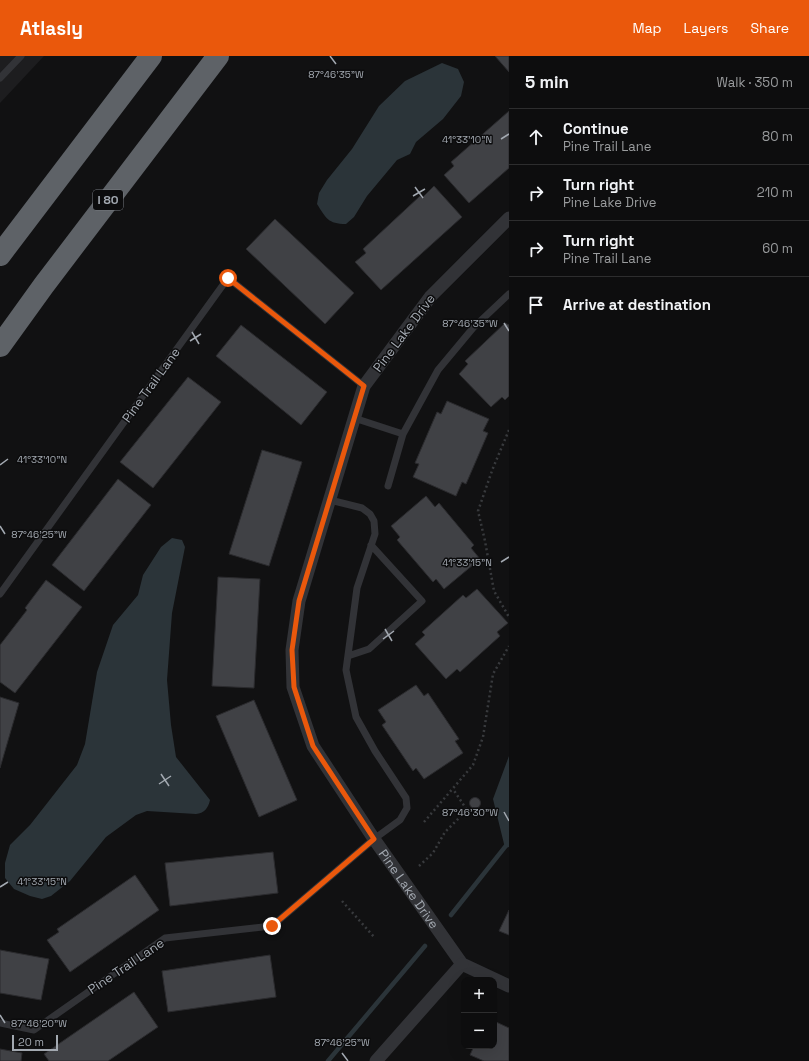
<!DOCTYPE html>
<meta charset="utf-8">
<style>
body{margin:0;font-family:"Space Grotesk",sans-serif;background:#161617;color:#f1f3f6}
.controls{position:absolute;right:12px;bottom:12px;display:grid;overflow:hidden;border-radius:8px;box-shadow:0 4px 16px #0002}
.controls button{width:36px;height:36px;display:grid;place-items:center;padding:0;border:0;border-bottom:1px solid #2d2d2e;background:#0d0d0e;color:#f1f3f6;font:20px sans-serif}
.scale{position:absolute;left:12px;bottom:10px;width:46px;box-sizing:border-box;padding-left:4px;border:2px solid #a3a9b1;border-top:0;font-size:11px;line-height:14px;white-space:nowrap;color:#a3a9b1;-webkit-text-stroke:3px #0c0c0d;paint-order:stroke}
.stop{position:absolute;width:12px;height:12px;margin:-9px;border:3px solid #ea580c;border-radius:50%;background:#fff}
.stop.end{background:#ea580c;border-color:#fff;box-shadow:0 1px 4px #0008}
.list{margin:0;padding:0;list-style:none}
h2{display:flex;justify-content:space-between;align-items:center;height:52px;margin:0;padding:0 16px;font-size:17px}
h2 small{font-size:13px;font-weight:400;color:#9a9c9e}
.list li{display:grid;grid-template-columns:26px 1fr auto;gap:12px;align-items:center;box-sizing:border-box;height:56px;padding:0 16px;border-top:1px solid #2d2d2e}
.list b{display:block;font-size:15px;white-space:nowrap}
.list p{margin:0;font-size:13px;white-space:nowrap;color:#9a9c9e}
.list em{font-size:13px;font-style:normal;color:#9a9c9e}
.icon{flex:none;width:22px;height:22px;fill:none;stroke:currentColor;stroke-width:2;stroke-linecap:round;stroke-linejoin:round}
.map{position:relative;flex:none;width:509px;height:1005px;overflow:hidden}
header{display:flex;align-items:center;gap:24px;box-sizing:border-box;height:56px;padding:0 20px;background:#ea580c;color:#fff}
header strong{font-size:19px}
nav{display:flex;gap:22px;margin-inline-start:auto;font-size:14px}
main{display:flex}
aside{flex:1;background:#0d0d0e}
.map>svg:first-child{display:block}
.built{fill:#1d1d1f}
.water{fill:#2b3439}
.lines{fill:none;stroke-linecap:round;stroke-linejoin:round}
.stream{stroke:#2b3439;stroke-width:4.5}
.building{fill:#404145;stroke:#2b2b2e}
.path{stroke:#383a3d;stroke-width:2.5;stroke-dasharray:2 3;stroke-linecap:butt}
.service{stroke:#323337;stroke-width:7}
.minor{stroke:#323337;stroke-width:13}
.motorway{stroke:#5e6267;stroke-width:22}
.route{stroke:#ea580c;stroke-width:5}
.ticks{fill:none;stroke:#a3a9b1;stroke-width:1.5}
.labels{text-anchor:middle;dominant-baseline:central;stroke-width:3;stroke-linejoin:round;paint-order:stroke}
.shield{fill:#0c0c0d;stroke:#767a80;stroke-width:1}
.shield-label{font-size:12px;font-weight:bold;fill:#a3a9b1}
.street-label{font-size:13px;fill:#a3a9b1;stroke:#0c0c0d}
.ticks-label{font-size:10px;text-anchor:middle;fill:#a3a9b1;stroke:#0c0c0d;stroke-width:3;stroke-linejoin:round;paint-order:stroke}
</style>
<header>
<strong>Atlasly</strong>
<nav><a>Map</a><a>Layers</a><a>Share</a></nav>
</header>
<main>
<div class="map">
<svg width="509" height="1005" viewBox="0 0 509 1005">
<rect width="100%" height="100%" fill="#111112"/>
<!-- built -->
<path class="built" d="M0,0H44L0,47Z"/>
<!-- water -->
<path class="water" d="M442,7L458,13L464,26L461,40L443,63L416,86L410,98L397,104L367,140L354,161L346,168C328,168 326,162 317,148L319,137L327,124L352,93L379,50L405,25Z
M172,482L182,484L185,491L172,557L167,624L171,669L176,701L210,744C208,753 204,757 196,758L147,755L136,759L106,781L70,825L51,840L42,843L30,840L14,833L5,822V807L10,789L30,769L77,709L85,688L97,616L113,569L138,539L143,519L161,491Z
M509,700V791L505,792L493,743Z"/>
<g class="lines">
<!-- stream -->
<path class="stream" d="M451,859L509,786
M328,1005L425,890"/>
</g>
<!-- building -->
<path class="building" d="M495,0H509V16Z
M509,55V112L469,147L444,119L454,110L451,106Z
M434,130L462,161L381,234L355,206L366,197L363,193L420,140L422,142Z
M275,163L354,237L325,268L246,193Z
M505,267L509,269V340L505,344L502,341L491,351L459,318L468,308L465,305Z
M241,269L327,336L301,369L216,300Z
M188,321L221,346L153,432L120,406Z
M447,345L489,363L483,375L488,377L466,428L462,426L456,440L413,421L419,408L415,407L437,356L441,358Z
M262,394L302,406L269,510L229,498Z
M118,423L151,449L84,535L52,509Z
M426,440L435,451L439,447L474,489L471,492L480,503L444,533L436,523L433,526L397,484L400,481L391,470Z
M218,521L260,523L254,632L212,630Z
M46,524L82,551L15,637L0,626V589L27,554L25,552Z
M477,533L508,567L497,576L500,580L460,616L457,613L446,623L415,588L425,579L422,576L463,539L466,542Z
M416,629L424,640L428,637L459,683L455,685L463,697L424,723L416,712L413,715L382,669L386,666L378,654Z
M0,641L19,647L0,712Z
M254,644L297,744L259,761L216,660Z
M469.5 747a5.5 5.5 0 1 1 11 0a5.5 5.5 0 1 1-11 0Z
M273,796L278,837L170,850L165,807Z
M135,819L159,854L70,916L47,884L59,876L57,873Z
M509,854V879L499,875Z
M0,894L49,903L41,944L0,937Z
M270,899L276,941L168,956L162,915Z
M134,936L158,971L108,1005H49L44,998Z
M494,965L509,972V1005H484L470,999L474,990H494Z
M0,993L22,997L21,1005H0Z"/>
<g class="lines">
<!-- path -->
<path class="path" d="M509,374L493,412L478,455L485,485L494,535L509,561
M424,766L473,709L483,681L493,618L509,590
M419,810L433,797L445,776L467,754L453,733
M342,845L375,882"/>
<!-- service -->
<path class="service" d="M0,22L21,0
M354,362L403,378
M388,430L403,378L438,314L473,272L509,238
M0,538L228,222L364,330
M348,600L369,593L422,545L371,489
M0,967L34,974L165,882L272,870L374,783L400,764L407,752L406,742L375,695L356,661L346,614L357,532L375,478L374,465L370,458L362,452L330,444"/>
<!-- minor -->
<g class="minor">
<path id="s1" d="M509,162L431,240L364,330L299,545L292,594L293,631L313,690L374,783L462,908L509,930"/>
<path d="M376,1005L462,908"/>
</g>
<!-- motorway -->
<path class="motorway" d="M0,199L151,0
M0,290L44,229L218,0"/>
</g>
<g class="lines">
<!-- route -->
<path class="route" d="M228,222L364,330L299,545L292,594L294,631L313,690L374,783L272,870"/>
</g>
<!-- ticks -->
<path class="ticks" d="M330,0L336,8M501,83L509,78M415,131L423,142M413,140L425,133M504,267L509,275M192,276L199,288M190,285L201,278M0,409L8,403M0,470L5,478M501,506L509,501M385,573L392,585M383,583L394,575M161,718L169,730M159,728L171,720M504,756L509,765M0,831L8,826M0,959L5,967M342,997L348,1005"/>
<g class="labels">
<!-- shield labels -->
<rect class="shield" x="93" y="134" width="30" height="20" rx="3"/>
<g class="shield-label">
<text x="108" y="144">I 80</text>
</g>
<!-- street labels -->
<g class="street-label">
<text transform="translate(404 277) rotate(-53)">Pine Lake Drive</text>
<text transform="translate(151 329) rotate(-54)">Pine Trail Lane</text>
<text stroke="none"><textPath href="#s1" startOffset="768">Pine Lake Drive</textPath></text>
<text transform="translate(126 910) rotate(-34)">Pine Trail Lane</text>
</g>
</g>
<g class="ticks-label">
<text x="336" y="22">87°46'35"W</text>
<text x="467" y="87">41°33'10"N</text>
<text x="470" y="271">87°46'35"W</text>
<text x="42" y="407">41°33'10"N</text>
<text x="39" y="482">87°46'25"W</text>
<text x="467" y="510">41°33'15"N</text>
<text x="470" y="760">87°46'30"W</text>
<text x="42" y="829">41°33'15"N</text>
<text x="39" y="971">87°46'20"W</text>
<text x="342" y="990">87°46'25"W</text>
</g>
</svg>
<div class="controls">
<button>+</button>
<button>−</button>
</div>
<div class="scale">20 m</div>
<div class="stop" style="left:228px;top:222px"></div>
<div class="stop end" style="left:272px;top:870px"></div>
</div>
<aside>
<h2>5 min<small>Walk · 350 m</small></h2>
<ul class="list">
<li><svg class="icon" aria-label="ahead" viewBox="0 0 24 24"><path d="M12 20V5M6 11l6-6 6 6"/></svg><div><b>Continue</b><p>Pine Trail Lane</p></div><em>80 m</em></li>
<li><svg class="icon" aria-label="right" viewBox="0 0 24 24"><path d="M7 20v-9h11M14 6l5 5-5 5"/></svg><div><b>Turn right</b><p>Pine Lake Drive</p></div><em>210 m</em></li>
<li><svg class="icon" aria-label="right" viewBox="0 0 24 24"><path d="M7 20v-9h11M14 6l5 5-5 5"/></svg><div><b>Turn right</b><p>Pine Trail Lane</p></div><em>60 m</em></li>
<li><svg class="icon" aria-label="arrive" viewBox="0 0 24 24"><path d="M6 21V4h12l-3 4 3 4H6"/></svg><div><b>Arrive at destination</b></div></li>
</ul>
</aside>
</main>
